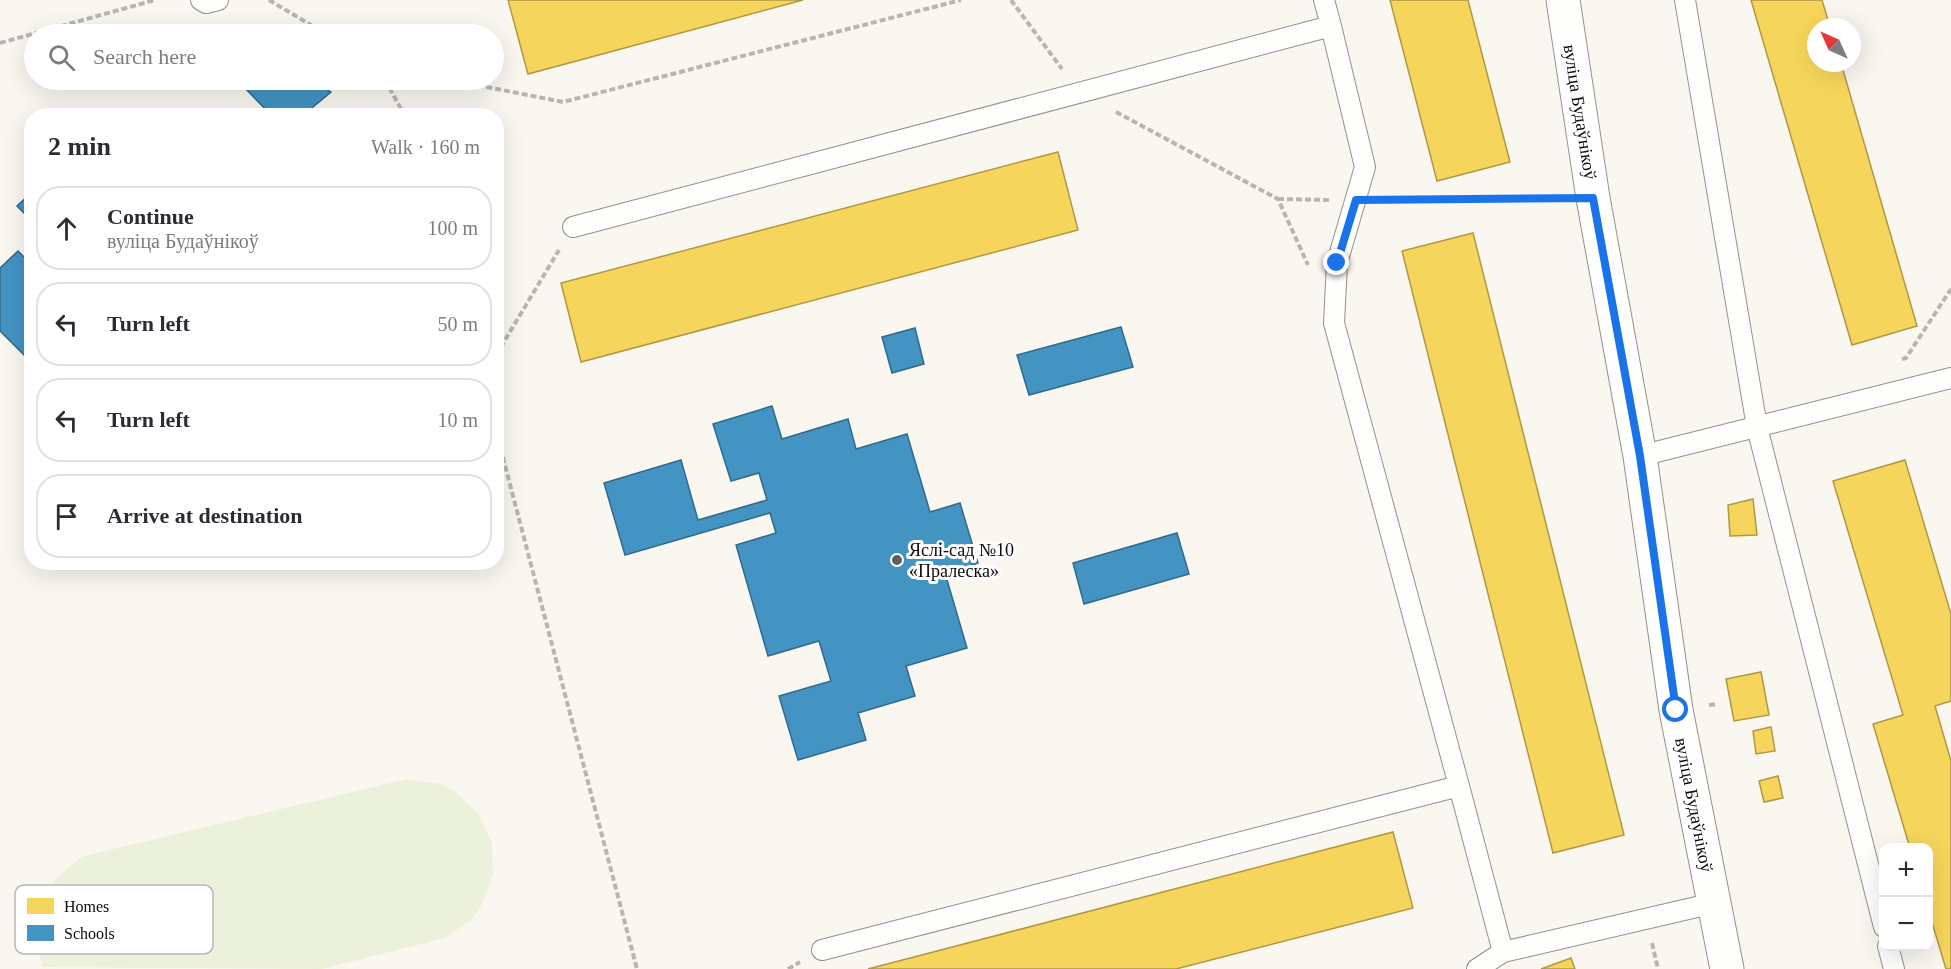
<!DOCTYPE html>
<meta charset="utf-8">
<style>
body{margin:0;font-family:"Times New Roman",serif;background:#f7f7f7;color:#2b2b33}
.controls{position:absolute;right:18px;bottom:18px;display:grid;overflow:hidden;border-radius:12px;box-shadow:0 6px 24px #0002}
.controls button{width:54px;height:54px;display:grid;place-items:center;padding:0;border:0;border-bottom:2px solid #e1e1e2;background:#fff;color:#2b2b33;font:30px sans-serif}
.compass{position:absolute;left:1807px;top:18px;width:54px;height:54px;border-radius:50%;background:#fff;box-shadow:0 6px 24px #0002;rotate:315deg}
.stop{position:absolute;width:18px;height:18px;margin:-14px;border:4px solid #1a73e8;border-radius:50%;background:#fff}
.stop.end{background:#1a73e8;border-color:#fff;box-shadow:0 2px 6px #0008}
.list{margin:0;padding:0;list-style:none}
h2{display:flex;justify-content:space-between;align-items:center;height:78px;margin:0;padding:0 24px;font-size:26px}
h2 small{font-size:20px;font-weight:400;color:#7c7c81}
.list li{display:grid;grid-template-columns:39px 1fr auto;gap:18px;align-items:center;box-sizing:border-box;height:84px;margin:0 12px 12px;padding:0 12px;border:2px solid #e1e1e2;border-radius:24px}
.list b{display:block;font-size:22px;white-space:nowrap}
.list p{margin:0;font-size:20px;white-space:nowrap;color:#7c7c81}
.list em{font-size:20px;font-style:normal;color:#7c7c81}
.icon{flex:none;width:33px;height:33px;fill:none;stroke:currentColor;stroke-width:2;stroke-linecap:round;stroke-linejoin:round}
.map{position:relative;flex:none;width:1951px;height:969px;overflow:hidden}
.search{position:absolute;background:#fff;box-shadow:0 6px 24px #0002;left:24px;top:24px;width:480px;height:66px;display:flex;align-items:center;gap:15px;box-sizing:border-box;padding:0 21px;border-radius:33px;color:#7c7c81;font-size:22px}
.panel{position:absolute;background:#fff;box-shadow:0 6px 24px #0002;left:24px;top:108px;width:480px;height:462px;border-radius:24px}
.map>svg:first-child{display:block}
.pitch{fill:#ebf1db}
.homes{fill:#f6d55c;stroke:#b09844;stroke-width:1.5}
.schools{fill:#4393c3;stroke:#326a8c;stroke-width:1.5}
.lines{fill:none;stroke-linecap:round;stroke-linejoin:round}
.lane-casing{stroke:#92918e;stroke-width:22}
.street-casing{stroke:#92918e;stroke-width:35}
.path{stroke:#b7b6b5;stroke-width:4;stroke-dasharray:6 3;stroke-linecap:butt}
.lane{stroke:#fefefd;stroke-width:20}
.street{stroke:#fefefd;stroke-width:33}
.route{stroke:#1a73e8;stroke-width:8}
.poi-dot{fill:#5e5e5b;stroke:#fff;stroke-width:2}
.labels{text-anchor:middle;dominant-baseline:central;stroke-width:6;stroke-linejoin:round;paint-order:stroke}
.street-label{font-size:18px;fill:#0b0b0b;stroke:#fff}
.poi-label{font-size:18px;fill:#0b0b0b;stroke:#fff;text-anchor:start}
.key{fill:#fff;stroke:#b6b6b6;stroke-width:1.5}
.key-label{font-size:16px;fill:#0b0b0b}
</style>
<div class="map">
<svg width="1951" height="969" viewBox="0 0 1951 969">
<rect width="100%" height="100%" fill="#f9f7f0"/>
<!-- pitch -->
<path class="pitch" d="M407,779L440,784L454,791L478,813L492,843L493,875L481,906L472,919L445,938L322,969L43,967C27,919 41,883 84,856Z"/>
<!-- homes -->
<path class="homes" d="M508,0H803L528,74Z
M1390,0H1468L1510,162L1437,181Z
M1751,0H1822L1830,27H1816V63H1841L1917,326L1852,345Z
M1058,152L1078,230L581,362L561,283Z
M1473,233L1624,835L1553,853L1402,251Z
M1905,460L1951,614V701L1935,706L1951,761V969H1946L1928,909V848H1910L1873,724L1903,715L1833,481Z
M1753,499L1757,535L1730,536L1728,505Z
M1761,672L1769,715L1734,721L1726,679Z
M1771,727L1775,751L1756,754L1753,731Z
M1778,776L1783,798L1764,802L1759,781Z
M1393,832L1413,908L1176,969H868Z
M1571,958L1575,969H1541Z"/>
<!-- schools -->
<path class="schools" d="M254,80H312L331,92L307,112L311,116H272L244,87Z
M32,192V221L17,206Z
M18,251L32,265V357L29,360L0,331V268Z
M1121,327L1133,367L1029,395L1017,355Z
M915,328L924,364L892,373L882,337Z
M772,406L782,439L848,419L856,449L907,434L930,512L960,503L978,563L945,573L967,648L906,666L915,696L858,713L866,740L798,760L779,696L831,681L819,641L768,656L736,545L776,533L770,513L625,555L604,483L681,460L698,520L767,500L759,473L731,481L713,424Z
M1177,533L1189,574L1084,604L1073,563Z"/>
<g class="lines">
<defs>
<path id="lane" d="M201,0L206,3L218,0
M1685,0L1757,427L1884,927
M1331,26L1365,167L1337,263L1334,323L1459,786
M573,227L1331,26L1324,0
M1640,456L1951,378
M1888,946L1894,969
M822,950L1459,786L1503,952
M1477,969L1503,952L1714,903"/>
<path id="street" d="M1563,0L1593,198L1640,456L1676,710L1727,969"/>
</defs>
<!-- lane casing -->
<use href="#lane" class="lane-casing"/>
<!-- street casing -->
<use href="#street" class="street-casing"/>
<!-- path -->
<path class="path" d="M269,0L326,34
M1011,0L1062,69
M0,43L155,0
M385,80L405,116
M451,80L563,102L961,0
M1116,112L1278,199L1308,265
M1278,199L1329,200
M1384,200L1560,199
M496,355L559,250
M1902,359L1906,358L1951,289
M496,431L637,969
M1709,705L1718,704
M1652,943L1658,969
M788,969L800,962"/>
<!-- lane -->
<use href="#lane" class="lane"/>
<!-- street -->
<use href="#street" class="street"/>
</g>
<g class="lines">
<!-- route -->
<path class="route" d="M1337,263L1356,200L1593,198L1640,456L1676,710"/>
</g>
<!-- markers -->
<circle class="poi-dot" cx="897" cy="560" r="6"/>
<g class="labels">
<!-- street labels -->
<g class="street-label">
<text transform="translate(1580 112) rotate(81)">вуліца Будаўнікоў</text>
<text transform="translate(1694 805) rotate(79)">вуліца Будаўнікоў</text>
</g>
<!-- poi labels -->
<g class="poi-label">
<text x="909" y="550">Яслі-сад №10<tspan x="909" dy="21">«Пралеска»</tspan></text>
</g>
</g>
<!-- legend -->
<rect x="15" y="885" width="198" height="69" rx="9" class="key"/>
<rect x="27" y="898" width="27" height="16" fill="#f6d55c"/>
<rect x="27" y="925" width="27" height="16" fill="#4393c3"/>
<g class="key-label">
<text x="64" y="912">Homes</text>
<text x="64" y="939">Schools</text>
</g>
</svg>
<div class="controls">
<button>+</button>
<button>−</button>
</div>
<svg class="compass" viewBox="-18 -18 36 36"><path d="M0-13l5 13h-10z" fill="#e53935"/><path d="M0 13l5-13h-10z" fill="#7c7c81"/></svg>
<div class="stop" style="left:1676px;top:710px"></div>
<div class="stop end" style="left:1337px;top:263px"></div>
<div class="search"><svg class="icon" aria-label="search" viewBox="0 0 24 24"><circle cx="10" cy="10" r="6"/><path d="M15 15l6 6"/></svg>Search here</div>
<section class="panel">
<h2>2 min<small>Walk · 160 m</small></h2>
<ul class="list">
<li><svg class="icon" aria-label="ahead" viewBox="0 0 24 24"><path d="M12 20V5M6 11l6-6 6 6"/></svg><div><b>Continue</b><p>вуліца Будаўнікоў</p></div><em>100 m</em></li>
<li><svg class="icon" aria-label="left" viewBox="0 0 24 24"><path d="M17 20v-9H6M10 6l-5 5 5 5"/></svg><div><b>Turn left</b></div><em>50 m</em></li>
<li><svg class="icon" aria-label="left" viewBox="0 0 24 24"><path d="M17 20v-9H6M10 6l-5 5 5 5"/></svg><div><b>Turn left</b></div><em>10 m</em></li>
<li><svg class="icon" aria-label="arrive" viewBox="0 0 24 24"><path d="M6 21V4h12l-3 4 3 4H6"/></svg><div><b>Arrive at destination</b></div></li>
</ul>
</section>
</div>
